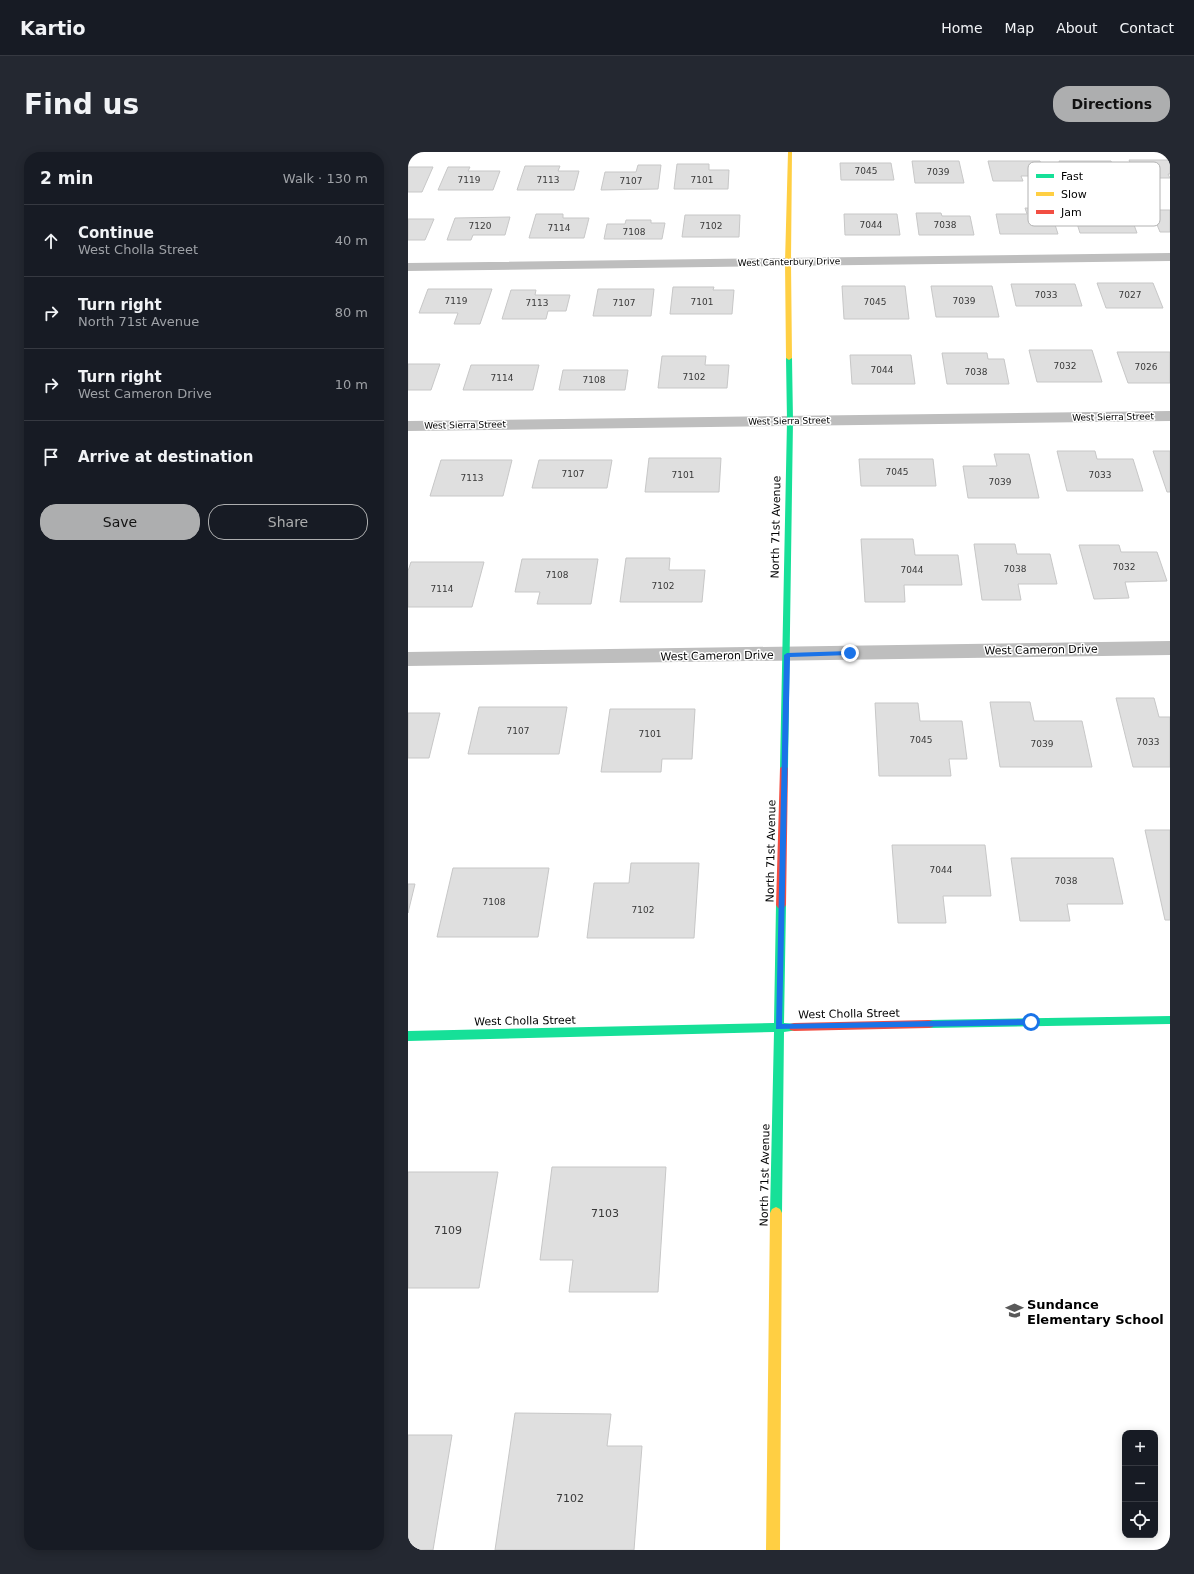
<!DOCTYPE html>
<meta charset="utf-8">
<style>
body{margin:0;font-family:"DejaVu Sans",sans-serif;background:#242831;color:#f1f3f6}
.controls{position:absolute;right:12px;bottom:12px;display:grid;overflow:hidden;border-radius:8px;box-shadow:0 2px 10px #0003}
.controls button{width:36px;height:36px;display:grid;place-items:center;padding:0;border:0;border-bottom:1px solid #363941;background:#171b24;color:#f1f3f6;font:20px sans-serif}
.stop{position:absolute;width:12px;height:12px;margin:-9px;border:3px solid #1a73e8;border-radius:50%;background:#fff}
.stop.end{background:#1a73e8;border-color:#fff;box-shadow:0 1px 4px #0008}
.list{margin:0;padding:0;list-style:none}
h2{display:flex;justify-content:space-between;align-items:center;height:52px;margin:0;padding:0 16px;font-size:17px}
h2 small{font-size:13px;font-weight:400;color:#9ea1a6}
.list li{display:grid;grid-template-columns:26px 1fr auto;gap:12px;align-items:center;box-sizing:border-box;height:72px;padding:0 16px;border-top:1px solid #363941}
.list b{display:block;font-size:15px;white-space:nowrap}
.list p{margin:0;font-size:13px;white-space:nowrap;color:#9ea1a6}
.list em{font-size:13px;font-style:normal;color:#9ea1a6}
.actions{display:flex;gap:8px;padding:12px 16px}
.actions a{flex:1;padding:9px 0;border:1px solid #adaeaf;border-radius:16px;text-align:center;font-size:14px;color:#adaeaf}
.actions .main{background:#adaeaf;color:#111}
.icon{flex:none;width:22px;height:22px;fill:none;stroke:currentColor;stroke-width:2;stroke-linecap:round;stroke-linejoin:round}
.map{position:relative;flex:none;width:762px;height:1398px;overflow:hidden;border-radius:16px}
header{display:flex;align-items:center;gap:24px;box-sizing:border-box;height:56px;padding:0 20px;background:#171b24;border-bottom:1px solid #363941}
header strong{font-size:19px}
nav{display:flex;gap:22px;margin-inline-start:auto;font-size:14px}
.intro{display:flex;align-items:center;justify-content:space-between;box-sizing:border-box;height:96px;padding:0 24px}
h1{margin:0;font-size:28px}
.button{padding:10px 18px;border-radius:16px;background:#adaeaf;color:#111;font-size:14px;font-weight:700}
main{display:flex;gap:24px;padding:0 24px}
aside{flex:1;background:#171b24;border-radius:16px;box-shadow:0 2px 10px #0003}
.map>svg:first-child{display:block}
.building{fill:#dfdfdf;stroke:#c7c7c7}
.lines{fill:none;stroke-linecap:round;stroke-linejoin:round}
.street{fill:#bebebe;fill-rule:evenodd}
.fast{fill:#16e098;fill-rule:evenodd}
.slow{fill:#ffcf43;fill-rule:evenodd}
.jam{fill:#f24e42;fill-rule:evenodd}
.route{fill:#1a73e8}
.labels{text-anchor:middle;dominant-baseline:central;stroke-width:3;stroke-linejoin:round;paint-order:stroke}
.number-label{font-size:9px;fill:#383838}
.far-street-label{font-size:9px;fill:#000;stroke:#fff}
.street-label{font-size:11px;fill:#000;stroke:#fff}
.near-number-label{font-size:11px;fill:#383838}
.near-poi-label{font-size:13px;font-weight:bold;fill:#000;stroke:#fff;text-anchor:start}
.key{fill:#fff;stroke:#b2b2b2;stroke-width:1}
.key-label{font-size:11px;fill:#000}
</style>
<header>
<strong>Kartio</strong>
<nav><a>Home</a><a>Map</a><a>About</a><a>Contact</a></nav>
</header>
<div class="intro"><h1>Find us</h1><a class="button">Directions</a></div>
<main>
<aside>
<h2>2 min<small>Walk · 130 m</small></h2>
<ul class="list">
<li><svg class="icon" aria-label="ahead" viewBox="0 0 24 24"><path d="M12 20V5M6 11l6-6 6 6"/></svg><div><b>Continue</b><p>West Cholla Street</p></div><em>40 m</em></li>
<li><svg class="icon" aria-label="right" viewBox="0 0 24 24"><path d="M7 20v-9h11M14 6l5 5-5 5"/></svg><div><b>Turn right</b><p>North 71st Avenue</p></div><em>80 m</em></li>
<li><svg class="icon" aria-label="right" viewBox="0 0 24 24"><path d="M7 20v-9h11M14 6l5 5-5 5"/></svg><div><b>Turn right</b><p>West Cameron Drive</p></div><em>10 m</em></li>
<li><svg class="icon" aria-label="arrive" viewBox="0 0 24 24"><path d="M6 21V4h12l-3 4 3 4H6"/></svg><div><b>Arrive at destination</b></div></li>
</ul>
<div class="actions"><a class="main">Save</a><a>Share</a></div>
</aside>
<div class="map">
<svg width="762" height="1398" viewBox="0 0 762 1398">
<rect width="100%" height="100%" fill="#fff"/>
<!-- building -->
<path class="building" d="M721,8H762V22H760L762,26H729Z
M504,9H551L556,31H507Z
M580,9H632L637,24H613L615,29H585Z
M651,9H703L710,26H656Z
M432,11H483L486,28H433Z
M269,12H301V18H321L320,37H266Z
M230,13H253L250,37L193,38L197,20H228Z
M117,14H152L150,19H171L166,38H109Z
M0,15H25L14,40H0Z
M40,15H62L60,19H92L85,38H30Z
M617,56L642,57L650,82H592L588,62H619Z
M743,58H762V80H752Z
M508,61H533L534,64H562L566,83H511Z
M128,62H155V66H181L176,86H121Z
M436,62H489L492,83H437Z
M666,62H722L729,81H672Z
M277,63H332L331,85H274Z
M102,65L97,83H65L63,88H39L47,66Z
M0,67H26L17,88H0Z
M218,68H243V71H257L254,87H196L199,72H217Z
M689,131H745L755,156H698Z
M603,132H667L674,154H608Z
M434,134H497L501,167H436Z
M523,134H584L591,165H528Z
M265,135H306L305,138H326L324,162H262Z
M20,137H84L72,172H46L50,161H11Z
M190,137H246L243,164H185Z
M103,138H128L127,143H162L158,159H140L138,167H94Z
M621,198H684L694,230H629Z
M709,200H762V231H720Z
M534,201H579L580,207H596L601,232H539Z
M442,203H503L507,232H444Z
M254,204H298L297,213H321L319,236H250Z
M0,212H32L23,238H0Z
M63,213H131L125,238H55Z
M155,218H220L217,238H151Z
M649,299H687L689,307H725L735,339H659Z
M745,299H762V340H759Z
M586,302H621L631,346H560L555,314H589Z
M241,306H313L311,340H237Z
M451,307H525L528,334H453Z
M33,308H104L95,344H22Z
M131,308H204L199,336H124Z
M453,387H505L507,403H550L554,433H496L497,450H457Z
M566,392H607L609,402H642L649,432H610L613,448H574Z
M671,393H711L713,400H749L759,429L717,430L721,446L686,447Z
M218,406H262L261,418H297L294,450H212Z
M114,407H190L183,452H129L132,440H107Z
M3,410H76L64,455H0V419Z
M708,546H746L751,565H762V615H725Z
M582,550H622L626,569H674L684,615H592Z
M467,551H510L512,569H554L559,607H541L543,624H471Z
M71,555H159L151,602H60Z
M202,557H287L284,607H254L253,620H193Z
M0,561H32L21,606H0Z
M737,678H762V768H757Z
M484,693H577L583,744H535L538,771H490Z
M603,706H705L715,752H659L662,769H612Z
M223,711H291L286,786H179L186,731H221Z
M45,716H141L130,785H29Z
M0,732H7L0,761Z
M144,1015H258L250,1140H161L165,1108H132Z
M0,1020H90L71,1136H0Z
M107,1261L203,1262L199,1294H234L226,1398H87Z
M0,1283H44L25,1398H0Z"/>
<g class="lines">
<!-- street -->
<path class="street" d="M762,101V109L0,119V111Z
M762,259V269L0,279V269Z
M762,489V503L0,514V500Z"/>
<!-- fast -->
<path class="fast" d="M381,204L384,206L385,269L380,616L376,619L372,616L379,269L378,206Z
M373,749L376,750L378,753L376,871L390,872L391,875L390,878L376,880L374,1061L372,1065L368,1067L364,1065L362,1061L366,880L0,889V879L366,871L368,753L370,750Z
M762,864V872L521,876L517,875L516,872L517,869L521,868Z"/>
<!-- slow -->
<path class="slow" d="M380,0H384L383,110L384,206L381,208L378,206L377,110Z
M368,1055L372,1057L374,1061L372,1398H358L362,1061L364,1057Z"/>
<!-- jam -->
<path class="jam" d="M376,613L380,616L378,753L376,756L373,757L370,756L368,753L372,616Z
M521,868L525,869L526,872L525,875L521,876L386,879L382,878L381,875L382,872L386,871Z"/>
</g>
<!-- route -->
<path class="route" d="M442,499L445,501L442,503L382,505L374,872L623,867L625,868V873L368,877L376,503L379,501Z"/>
<!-- icons -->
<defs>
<symbol id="school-bare" viewBox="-9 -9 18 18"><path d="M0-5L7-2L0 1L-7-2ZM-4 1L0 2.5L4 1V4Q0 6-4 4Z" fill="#595959" stroke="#fff" stroke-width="2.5" paint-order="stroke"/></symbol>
</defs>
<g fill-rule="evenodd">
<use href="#school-bare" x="594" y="1146" width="25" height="25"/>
</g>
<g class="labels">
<!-- number labels -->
<g class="number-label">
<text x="458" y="19">7045</text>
<text x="530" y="20">7039</text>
<text x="61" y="28">7119</text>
<text x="140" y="28">7113</text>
<text x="294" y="28">7101</text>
<text x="223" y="29">7107</text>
<text x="463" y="73">7044</text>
<text x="537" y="73">7038</text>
<text x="72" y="74">7120</text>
<text x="303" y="74">7102</text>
<text x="151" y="76">7114</text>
<text x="226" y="80">7108</text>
<text x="638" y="143">7033</text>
<text x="722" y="143">7027</text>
<text x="48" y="149">7119</text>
<text x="556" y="149">7039</text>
<text x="294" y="150">7101</text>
<text x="467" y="150">7045</text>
<text x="129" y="151">7113</text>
<text x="216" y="151">7107</text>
<text x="657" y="214">7032</text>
<text x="738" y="215">7026</text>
<text x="474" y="218">7044</text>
<text x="568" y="220">7038</text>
<text x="286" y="225">7102</text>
<text x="94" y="226">7114</text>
<text x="186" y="228">7108</text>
<text x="489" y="320">7045</text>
<text x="165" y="322">7107</text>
<text x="275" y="323">7101</text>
<text x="692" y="323">7033</text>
<text x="64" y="326">7113</text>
<text x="592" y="330">7039</text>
<text x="716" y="415">7032</text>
<text x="607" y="417">7038</text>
<text x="504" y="418">7044</text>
<text x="149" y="423">7108</text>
<text x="255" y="434">7102</text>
<text x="34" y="437">7114</text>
<text x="110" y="579">7107</text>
<text x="242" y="582">7101</text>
<text x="513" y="588">7045</text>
<text x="740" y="590">7033</text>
<text x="634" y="592">7039</text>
<text x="533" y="718">7044</text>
<text x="658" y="729">7038</text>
<text x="86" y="750">7108</text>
<text x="235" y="758">7102</text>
</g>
<!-- far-street labels -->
<g class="far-street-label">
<text transform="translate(381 110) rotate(-1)">West Canterbury Drive</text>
<text transform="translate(705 265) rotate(-1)">West Sierra Street</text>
<text transform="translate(381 269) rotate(-1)">West Sierra Street</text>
<text transform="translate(57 273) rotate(-1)">West Sierra Street</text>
</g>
<!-- street labels -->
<g class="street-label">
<text transform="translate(368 375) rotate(-89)">North 71st Avenue</text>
<text transform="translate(633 498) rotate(-1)">West Cameron Drive</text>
<text transform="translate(309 504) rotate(-1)">West Cameron Drive</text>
<text transform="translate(363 699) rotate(-89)">North 71st Avenue</text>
<text transform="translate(441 862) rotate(-1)">West Cholla Street</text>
<text transform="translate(117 869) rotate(-1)">West Cholla Street</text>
<text transform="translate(357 1023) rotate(-89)">North 71st Avenue</text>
</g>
<!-- near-number labels -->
<g class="near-number-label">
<text x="197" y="1061">7103</text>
<text x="40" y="1078">7109</text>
<text x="162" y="1346">7102</text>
</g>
<!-- near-poi labels -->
<g class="near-poi-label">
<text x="619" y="1152">Sundance<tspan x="619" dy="15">Elementary School</tspan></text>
</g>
</g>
<!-- legend -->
<rect x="620" y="10" width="132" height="64" rx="6" class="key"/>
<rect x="628" y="22" width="18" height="4" fill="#16e098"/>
<rect x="628" y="40" width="18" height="4" fill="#ffcf43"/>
<rect x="628" y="58" width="18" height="4" fill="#f24e42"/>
<g class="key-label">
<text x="653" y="28">Fast</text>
<text x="653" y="46">Slow</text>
<text x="653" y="64">Jam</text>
</g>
</svg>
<div class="controls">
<button>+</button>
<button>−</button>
<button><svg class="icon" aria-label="locate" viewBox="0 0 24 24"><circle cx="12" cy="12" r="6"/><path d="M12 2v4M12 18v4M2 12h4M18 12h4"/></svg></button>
</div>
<div class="stop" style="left:623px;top:870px"></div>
<div class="stop end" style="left:442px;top:501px"></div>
</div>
</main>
